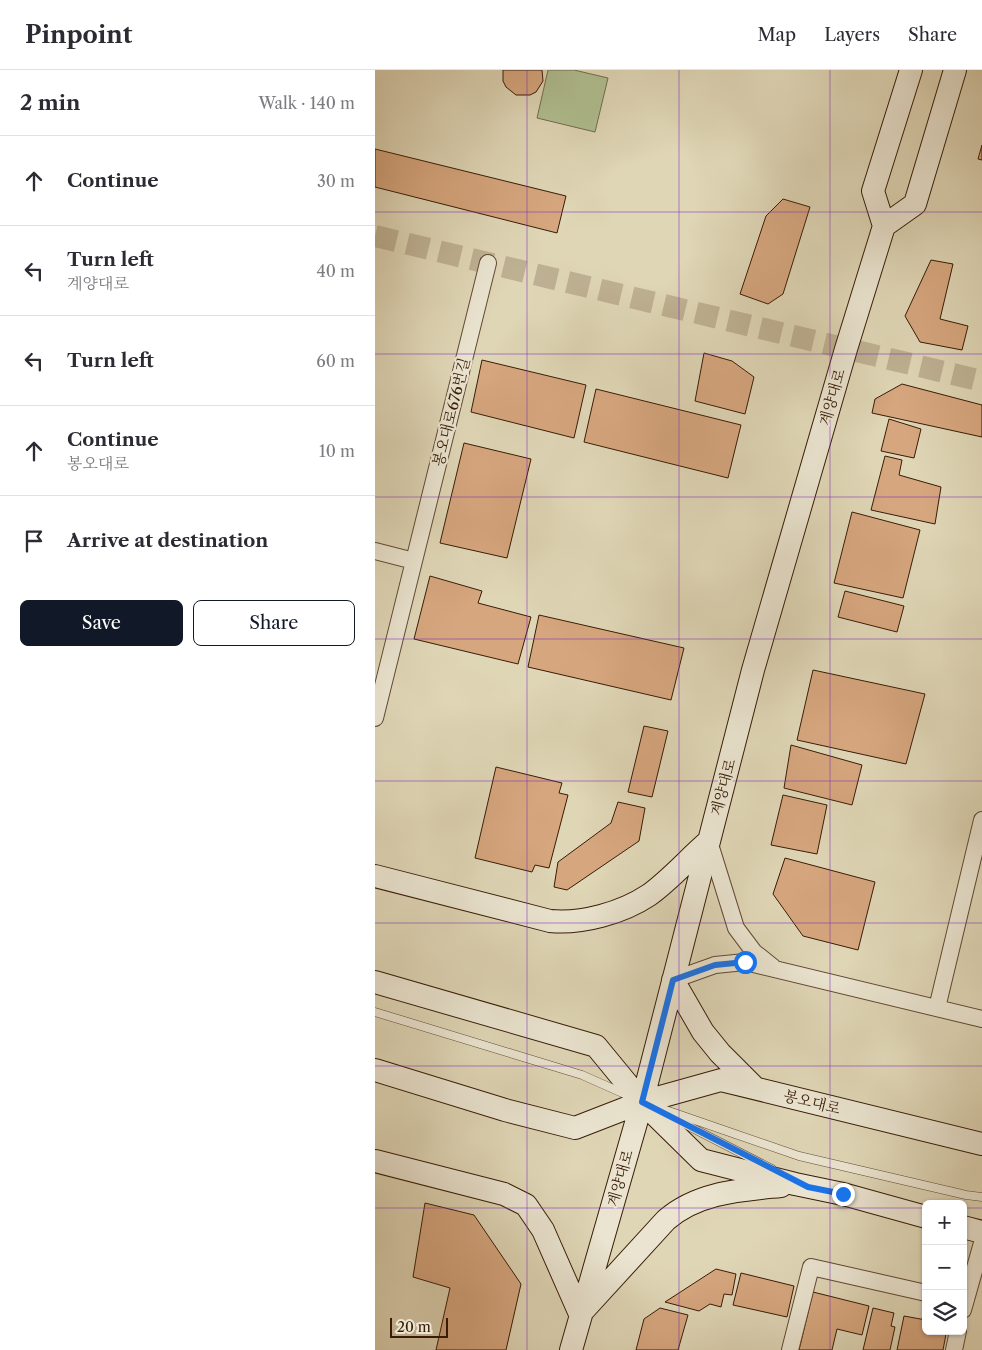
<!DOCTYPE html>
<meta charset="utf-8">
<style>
body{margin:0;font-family:"Libre Caslon Text","Noto Serif KR",serif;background:#f2f2f3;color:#2b2b33}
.controls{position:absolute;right:15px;bottom:15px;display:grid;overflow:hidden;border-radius:8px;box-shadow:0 1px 4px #0004}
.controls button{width:45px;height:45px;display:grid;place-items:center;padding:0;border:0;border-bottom:1px solid #e1e1e2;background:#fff;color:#2b2b33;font:25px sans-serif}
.scale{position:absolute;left:15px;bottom:12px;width:58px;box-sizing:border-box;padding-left:5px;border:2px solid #381c06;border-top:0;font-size:14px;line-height:18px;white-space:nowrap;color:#381c06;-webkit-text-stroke:4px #eae4d0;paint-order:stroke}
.stop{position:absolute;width:15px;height:15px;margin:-11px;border:4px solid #1a73e8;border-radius:50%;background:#fff}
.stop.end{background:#1a73e8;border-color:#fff;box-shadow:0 1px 5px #0008}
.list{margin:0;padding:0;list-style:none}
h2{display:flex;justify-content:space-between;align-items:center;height:65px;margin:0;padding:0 20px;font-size:21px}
h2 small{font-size:16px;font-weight:400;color:#7c7c81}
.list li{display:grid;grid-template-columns:32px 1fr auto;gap:15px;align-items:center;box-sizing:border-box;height:90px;padding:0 20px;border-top:1px solid #e1e1e2}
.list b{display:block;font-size:19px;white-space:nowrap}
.list p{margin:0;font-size:16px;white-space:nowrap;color:#7c7c81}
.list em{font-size:16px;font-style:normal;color:#7c7c81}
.actions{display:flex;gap:10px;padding:15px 20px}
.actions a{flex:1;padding:11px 0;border:1px solid #111827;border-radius:8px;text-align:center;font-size:18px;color:#111827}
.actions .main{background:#111827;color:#fff}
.icon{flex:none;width:28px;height:28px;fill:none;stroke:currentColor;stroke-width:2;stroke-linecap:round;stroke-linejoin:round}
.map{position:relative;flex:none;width:607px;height:1280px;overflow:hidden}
header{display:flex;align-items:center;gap:30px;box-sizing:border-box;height:70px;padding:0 25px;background:#fff;border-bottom:1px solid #e1e1e2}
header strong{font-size:24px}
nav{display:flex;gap:28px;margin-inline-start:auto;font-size:18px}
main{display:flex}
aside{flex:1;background:#fff}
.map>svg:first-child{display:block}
.green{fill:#afbe90;stroke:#746d4b}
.building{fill:#d6a67e;stroke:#381c06}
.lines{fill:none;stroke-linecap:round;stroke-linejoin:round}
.secondary-tunnel{stroke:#beb193;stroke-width:22;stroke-dasharray:22 11;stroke-linecap:butt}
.lane-casing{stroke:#624a32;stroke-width:9}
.street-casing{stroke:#624a32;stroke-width:18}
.secondary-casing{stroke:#381c06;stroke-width:24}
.lane{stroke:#eae4d0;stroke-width:8}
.street{stroke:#eae4d0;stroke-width:16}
.secondary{stroke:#eae4d0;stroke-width:22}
.route{stroke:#1a73e8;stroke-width:6}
.grid{fill:none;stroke:#7b2cbf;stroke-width:1;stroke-opacity:0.55}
.labels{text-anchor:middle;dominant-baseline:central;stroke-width:4.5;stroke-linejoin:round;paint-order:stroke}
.street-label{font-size:15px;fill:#381c06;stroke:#eae4d0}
</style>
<header>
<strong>Pinpoint</strong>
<nav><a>Map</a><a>Layers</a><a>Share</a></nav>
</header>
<main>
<aside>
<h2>2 min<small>Walk · 140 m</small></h2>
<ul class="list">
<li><svg class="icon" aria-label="ahead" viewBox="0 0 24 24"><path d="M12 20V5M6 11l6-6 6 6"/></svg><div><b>Continue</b></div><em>30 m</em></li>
<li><svg class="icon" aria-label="left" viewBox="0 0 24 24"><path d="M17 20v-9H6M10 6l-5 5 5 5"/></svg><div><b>Turn left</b><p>계양대로</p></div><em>40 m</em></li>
<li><svg class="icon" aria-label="left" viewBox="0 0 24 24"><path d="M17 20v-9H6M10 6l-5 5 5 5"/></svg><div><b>Turn left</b></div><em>60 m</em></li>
<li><svg class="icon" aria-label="ahead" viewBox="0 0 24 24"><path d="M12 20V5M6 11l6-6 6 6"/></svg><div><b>Continue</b><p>봉오대로</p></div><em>10 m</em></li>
<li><svg class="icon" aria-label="arrive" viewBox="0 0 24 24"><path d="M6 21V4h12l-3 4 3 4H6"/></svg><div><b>Arrive at destination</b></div></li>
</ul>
<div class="actions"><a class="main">Save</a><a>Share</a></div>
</aside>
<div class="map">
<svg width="607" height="1280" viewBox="0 0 607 1280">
<rect width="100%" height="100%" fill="#dfd6b6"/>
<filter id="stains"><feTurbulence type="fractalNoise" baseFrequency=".004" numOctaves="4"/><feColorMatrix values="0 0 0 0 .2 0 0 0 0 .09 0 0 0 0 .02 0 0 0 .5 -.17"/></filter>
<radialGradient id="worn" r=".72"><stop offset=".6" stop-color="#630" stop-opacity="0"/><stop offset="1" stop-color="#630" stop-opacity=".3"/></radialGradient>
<!-- green -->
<path class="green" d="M173,0H199L233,8L220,62L162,48Z"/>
<!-- building -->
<path class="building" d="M128,0H167L168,11L161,22L155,25H141L131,17L128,11Z
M607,75V90L603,89Z
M0,79L191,126L182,163L0,117Z
M408,129L435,137L408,224L393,234L365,224L391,146Z
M556,190L578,194L565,249L593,256L587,280L545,272L530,246Z
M329,283L357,291L379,307L370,344L320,331Z
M107,290L211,315L199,368L96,342Z
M527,314L607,335V367L497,343L500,329Z
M221,319L366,355L353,408L209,372Z
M514,349L546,359L539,388L506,381Z
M89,373L156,389L132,488L65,473Z
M510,386L527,390L524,405L566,417L560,454L496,440Z
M477,442L545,460L528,528L459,513Z
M55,506L107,521L103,533L156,547L143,594L39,569Z
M470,521L529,536L522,562L463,547Z
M164,545L309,578L296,630L153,597Z
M438,600L550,624L531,694L422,670Z
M269,656L293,661L277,727L253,722Z
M416,675L487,695L477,735L409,718Z
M121,697L187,713L184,723L193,725L174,798L160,795L157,802L100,788Z
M408,725L452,735L442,784L396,775Z
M243,732L270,738L264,771L192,820L179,817L183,792L236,753Z
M410,788L500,812L483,880L428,866L398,824Z
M50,1133L99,1145L146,1214L131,1280H61L75,1218L38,1207Z
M341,1199L361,1204L357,1225L349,1224L346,1237L335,1234L324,1241L290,1232Z
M366,1203L419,1216L412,1247L358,1235Z
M438,1222L494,1236L487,1265L462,1259L457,1280H424Z
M285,1238L313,1245L303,1280H261L269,1249Z
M498,1238L519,1243L516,1256L520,1257L515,1280H488Z
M529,1246L551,1250V1261H569L571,1264L568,1280H522Z"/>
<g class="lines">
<!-- secondary-tunnel -->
<path class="secondary-tunnel" d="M0,166L607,311"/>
<defs>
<path id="lane" d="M0,942L207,1005L252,1025
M282,1037L424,1086L591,1125L607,1127
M294,1046L397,1099"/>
<path id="street" d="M0,481L39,491
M0,648L113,193
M334,771L361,858L379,882L398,897
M298,910L340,895L370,892L607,949
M562,938L607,750
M588,1240L607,1173
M415,1280L436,1197L551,1223
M579,1280L583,1261"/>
<path id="secondary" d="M509,156L540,134L580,0
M0,806L175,851C207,854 247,843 274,825C295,810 314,788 334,771
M298,910L328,962L345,983L379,1017
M0,912L221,976L267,1032L346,1010L607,1074
M0,1000L130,1040L200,1058L267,1032L326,1090L420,1114L468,1124L551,1147
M0,1091L129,1124L151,1135L168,1160L205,1244L291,1150C323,1122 366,1120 406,1116
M588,1157L607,1162
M196,1280L267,1032L378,600L471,279L509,156L498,121L536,0"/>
</defs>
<!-- lane casing -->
<use href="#lane" class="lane-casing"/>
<!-- street casing -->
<use href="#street" class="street-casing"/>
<!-- secondary casing -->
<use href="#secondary" class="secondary-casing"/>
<!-- lane -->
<use href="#lane" class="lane"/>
<!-- street -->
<use href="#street" class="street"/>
<!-- secondary -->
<use href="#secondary" class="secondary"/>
</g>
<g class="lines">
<!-- route -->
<path class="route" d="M370,892L340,895L298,910L267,1032L433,1117L468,1124"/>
</g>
<!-- grid -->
<path class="grid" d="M152,0V1280M304,0V1280M455,0V1280M0,142H607M0,284H607M0,427H607M0,569H607M0,711H607M0,853H607M0,996H607M0,1138H551M588,1138H607"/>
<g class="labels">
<!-- street labels -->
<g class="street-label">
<text transform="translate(457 327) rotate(-74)">계양대로</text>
<text transform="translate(76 342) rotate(-76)">봉오대로676번길</text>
<text transform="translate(348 717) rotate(-75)">계양대로</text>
<text transform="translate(437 1032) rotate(14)">봉오대로</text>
<text transform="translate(245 1108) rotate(-74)">계양대로</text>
</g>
</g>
<rect width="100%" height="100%" filter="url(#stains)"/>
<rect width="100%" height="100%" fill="url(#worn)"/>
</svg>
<div class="controls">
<button>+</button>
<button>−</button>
<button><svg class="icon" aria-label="layers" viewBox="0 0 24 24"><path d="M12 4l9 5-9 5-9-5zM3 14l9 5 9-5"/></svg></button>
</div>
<div class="scale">20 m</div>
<div class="stop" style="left:370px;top:892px"></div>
<div class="stop end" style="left:468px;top:1124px"></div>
</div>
</main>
